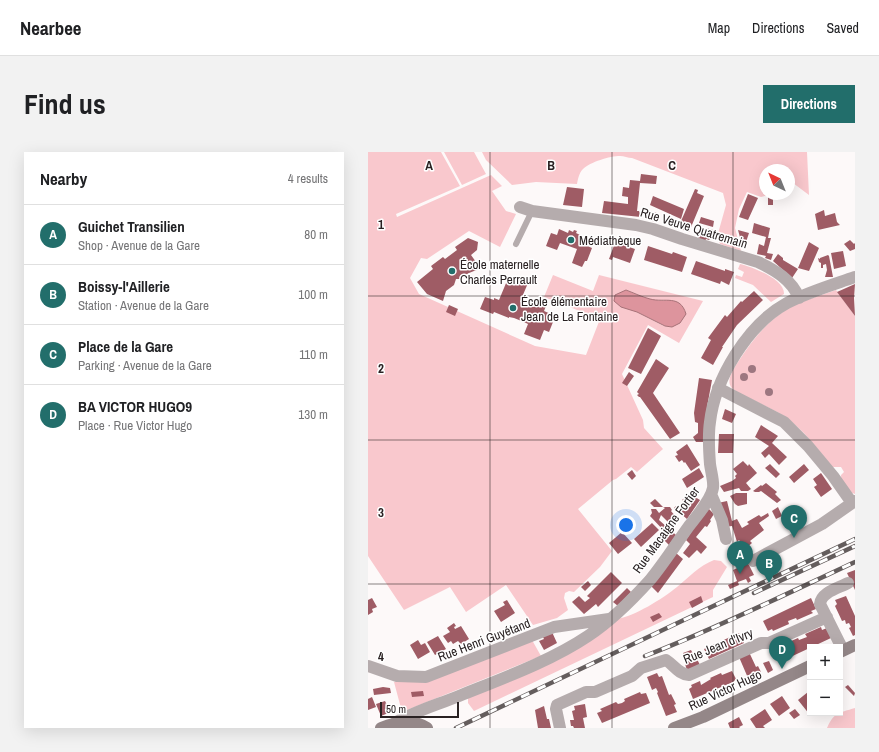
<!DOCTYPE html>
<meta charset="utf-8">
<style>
body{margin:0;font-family:"Archivo Narrow",sans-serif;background:#f2f2f2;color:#202124}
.controls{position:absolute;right:12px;bottom:12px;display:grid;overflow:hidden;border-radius:0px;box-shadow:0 4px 16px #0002}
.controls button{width:36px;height:36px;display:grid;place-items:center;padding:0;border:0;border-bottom:1px solid #e0e0e0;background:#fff;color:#202124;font:20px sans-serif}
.compass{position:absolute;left:391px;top:12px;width:36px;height:36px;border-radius:50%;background:#fff;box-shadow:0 4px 16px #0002;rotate:317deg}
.scale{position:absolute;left:12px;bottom:10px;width:79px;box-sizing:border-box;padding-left:4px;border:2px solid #292122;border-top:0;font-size:11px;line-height:14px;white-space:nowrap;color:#292122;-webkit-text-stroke:3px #fff;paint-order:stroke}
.you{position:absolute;left:258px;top:373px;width:14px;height:14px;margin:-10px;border:3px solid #fff;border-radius:50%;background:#1a73e8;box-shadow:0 0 0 6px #1a73e833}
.badge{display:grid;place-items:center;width:26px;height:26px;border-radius:50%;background:#226e6b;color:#fff;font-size:13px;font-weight:700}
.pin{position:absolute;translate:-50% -33px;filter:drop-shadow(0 1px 2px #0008)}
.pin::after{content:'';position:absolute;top:21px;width:14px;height:12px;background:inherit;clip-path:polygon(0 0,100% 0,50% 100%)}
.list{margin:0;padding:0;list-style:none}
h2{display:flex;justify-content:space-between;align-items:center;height:52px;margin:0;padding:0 16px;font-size:17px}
h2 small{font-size:13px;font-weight:400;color:#757577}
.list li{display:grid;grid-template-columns:26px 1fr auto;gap:12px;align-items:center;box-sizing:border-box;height:60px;padding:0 16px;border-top:1px solid #e0e0e0}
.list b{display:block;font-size:15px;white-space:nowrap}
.list p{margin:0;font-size:13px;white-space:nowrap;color:#757577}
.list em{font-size:13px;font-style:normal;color:#757577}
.map{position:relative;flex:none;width:487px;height:576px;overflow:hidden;border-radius:0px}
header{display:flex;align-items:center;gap:24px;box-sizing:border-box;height:56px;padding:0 20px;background:#fff;border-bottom:1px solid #e0e0e0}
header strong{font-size:19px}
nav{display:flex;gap:22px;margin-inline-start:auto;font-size:14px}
.intro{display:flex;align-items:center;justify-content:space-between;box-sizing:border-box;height:96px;padding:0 24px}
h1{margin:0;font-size:28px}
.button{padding:10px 18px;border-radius:0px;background:#226e6b;color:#fff;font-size:14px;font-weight:700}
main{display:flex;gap:24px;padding:0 24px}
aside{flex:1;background:#fff;border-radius:0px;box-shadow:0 4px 16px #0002}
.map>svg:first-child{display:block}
.green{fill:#f9c8cd;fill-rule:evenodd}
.water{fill:#dd949d;stroke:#a77278}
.building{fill:#9f5c65}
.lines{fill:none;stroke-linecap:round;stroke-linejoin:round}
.service{stroke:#b5acad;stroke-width:6}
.minor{stroke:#b5acad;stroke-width:12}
.secondary{stroke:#948788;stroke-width:12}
.rail-casing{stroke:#645d5d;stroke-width:4.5}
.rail{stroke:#fff;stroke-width:3;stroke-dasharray:9;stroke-linecap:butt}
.tree{fill:#9d7780}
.grid{fill:none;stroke:#292122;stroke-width:1;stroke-opacity:0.55}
.poi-dot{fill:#226e6b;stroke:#fff;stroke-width:1.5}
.labels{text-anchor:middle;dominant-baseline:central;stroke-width:3;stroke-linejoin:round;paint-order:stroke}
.street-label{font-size:13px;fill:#292122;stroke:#fff}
.poi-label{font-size:13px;fill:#292122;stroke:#fff;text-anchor:start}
.grid-label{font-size:13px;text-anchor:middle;font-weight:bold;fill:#292122;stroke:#fff;stroke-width:3;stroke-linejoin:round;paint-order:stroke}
</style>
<header>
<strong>Nearbee</strong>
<nav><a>Map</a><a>Directions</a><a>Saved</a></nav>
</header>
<div class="intro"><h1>Find us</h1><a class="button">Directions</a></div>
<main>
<aside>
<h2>Nearby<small>4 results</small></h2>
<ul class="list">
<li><span class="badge">A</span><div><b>Guichet Transilien</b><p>Shop · Avenue de la Gare</p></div><em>80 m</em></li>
<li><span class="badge">B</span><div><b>Boissy-l'Aillerie</b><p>Station · Avenue de la Gare</p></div><em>100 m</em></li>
<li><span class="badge">C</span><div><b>Place de la Gare</b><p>Parking · Avenue de la Gare</p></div><em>110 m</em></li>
<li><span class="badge">D</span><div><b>BA VICTOR HUGO9</b><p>Place · Rue Victor Hugo</p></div><em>130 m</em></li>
</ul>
</aside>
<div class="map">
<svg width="487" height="576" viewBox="0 0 487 576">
<rect width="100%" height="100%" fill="#fdf9f9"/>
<!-- green -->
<path class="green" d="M0,0H73L92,34L28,62L29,65L123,23L134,34L124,39L138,59L148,62L132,95L101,79L59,107L53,106L42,126L51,142L167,194L218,203L232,167L176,145L185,123L225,139L231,123L335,149L311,191L280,173L254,222L275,268L276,276L295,297L269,320L263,315L248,327L245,328L210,357L244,399L232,415L206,440L201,439L197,441L196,446L200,458L189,466L165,473L138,433L98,460L82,435L36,458L0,404ZM258,138L283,148H298L304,175L296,174L269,160Z
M76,0H106L118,22L94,33Z
M114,0H439L441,43L421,28V18H397V42H404L393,45L379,40L371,57L367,76L373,99L352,92L349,85L358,53L355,41L264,6C260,6 256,4 252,4C242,4 222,10 215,17C211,21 210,27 209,32L168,30L144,33L118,8Z
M372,112C384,115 417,127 416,142L403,150L385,133L367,126L368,123L374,125L376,120L370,117Z
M468,138L487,164V342C478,339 473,333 473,323L476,320L473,315H464C450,297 435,277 416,264C406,257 367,241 363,235C358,227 366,217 370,210C382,192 394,175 412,162C427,150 449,145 468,138Z
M346,408L353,409L359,415L345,438V445L106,559L100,551V546L249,467C267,464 294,447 309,435C321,425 331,414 346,408Z
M164,488L173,504L34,560L26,530H32L51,529Z
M487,556V576H459C466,560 471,561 487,556Z"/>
<!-- water -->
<path class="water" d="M258,138C266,141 274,145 282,147C297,151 312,142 318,162L312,171L304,175L297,174L269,160L253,155L246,149L247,143Z"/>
<!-- building -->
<path class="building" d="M273,22L289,24L288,32L272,31L269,59H271L273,65L234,61L236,49L260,52V45L254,44L255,35L261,36L262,28L272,29Z
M199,35L216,37L214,55L195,53Z
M327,37L330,38L329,41L336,44L321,80L310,76Z
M380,42L390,46L380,68L371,65Z
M285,44L316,57L313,67L282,53Z
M400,45H405V53H400Z
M456,58L457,64L467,61L469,70L472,73L450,78L447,62Z
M280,59L289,61L287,70L282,68L279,64Z
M333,65L346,69L345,75L331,71Z
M386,71L402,76L400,86H403L399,101L405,102L403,108L397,106L398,104L389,102L391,92L396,94L398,85L384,81Z
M338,76L345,78L343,86L341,88L338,87L337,89L330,86L333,79L336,80Z
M191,77L200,81L201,78L205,80L206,78L209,79L208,81L212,83V85L219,88L217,93L224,96L219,109H217L214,115L204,111L209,97L192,91L189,98L178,94L183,81L189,83Z
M370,78L381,81L378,90L373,89Z
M100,86L110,90L109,98L103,103L108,110L113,107L111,117L101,121L92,127H88L86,133L78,139L75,149L59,142L49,130L65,117L63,114L75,105L77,107L89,98L87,95Z
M248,88L253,90L252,92L267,97L262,111L245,105L244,108L241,107Z
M482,88L486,92L487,91V97L482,99L476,92Z
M441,90L451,96L441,119L430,116Z
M280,94L304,102L305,100L319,105L314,120L276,108Z
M475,99L478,114L466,117L463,101Z
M410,102L415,106V108L430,117L424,126L405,109Z
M460,103L461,104L465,125H457L459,118L458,112L455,113V116H453V111L451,110L450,106L452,107V106Z
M328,109L357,119V117L366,120L361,133L353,129L352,132L323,122Z
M141,124L160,131L152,150L166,155L168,149L178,154L176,159L185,163L182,169L185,170L181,180L176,178L172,188L156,182L160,172L156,170L146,166L141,165V166L126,160L125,162L112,157L117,145L126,148V146L131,148Z
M487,132L486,146L487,164L469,140Z
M386,139L395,148L369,173L354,195H355L345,213L333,206L343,188L340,186L357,163L359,165L373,149L374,150Z
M81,153L90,157L87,164L78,160Z
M280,176L293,184L273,222L260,216Z
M288,207L301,216L285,241L312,281L302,287L272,245H271L269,243L271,242L269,240Z
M261,220L266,224L259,234L254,231Z
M331,226L344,228L339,255L336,290H328L325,285L330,281V271L327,270L326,261Z
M357,257L368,262L364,271L354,267Z
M393,273L410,284L404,291L419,305L411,313L401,302L397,306L393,301L401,294L387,285Z
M351,282H366L365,301H350Z
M319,292L332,313L323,319L317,310L316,311L314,308L311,310L307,304L310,303L308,300Z
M375,309L380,314L381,312L389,321L378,331L383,337L380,339H373L371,336L356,340L352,334L364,329L368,326L367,324L369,322L365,317Z
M402,312L412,322L408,326L397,316Z
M436,312L441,318L426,331L421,325Z
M331,316L336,325L319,336L314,327Z
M264,318L268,324L264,328L259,322Z
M453,321L464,337L453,345L446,335L449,333L445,327Z
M398,331L409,340L407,342L413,348L409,351L393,339L391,340H387L385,339L393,333L394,334Z
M368,341H379V352L370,354L367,352L362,344Z
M322,342L332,348L319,367L306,356L308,354L312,357L317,350L314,348Z
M287,347L295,355H286L282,351Z
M359,349L364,369L369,367L374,376L381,372L379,370L391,363L393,365L400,361L401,364L391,371L396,378L382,389L384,391L377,397L371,388L369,390L364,374L357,375L350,351Z
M295,355H302L304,358L303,359L308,365L301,371L293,363L291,368L308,383L301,393L294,386L298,381L282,364L284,361L283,357H288L291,361L297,356Z
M339,355L346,362L342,368L343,369L339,375L337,374L328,385L339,395L333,402L329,398L321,406L315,401L322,392L318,388Z
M410,355L414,364L408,367L404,359Z
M284,371L291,378L273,395L266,387Z
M254,380L264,391L250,402L241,391Z
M308,401L315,407L290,441L283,434Z
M380,411L386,423L381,425L383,429L380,431L378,427L370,430L371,433L362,437L360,433L369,429L365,418Z
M487,418V438L479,421Z
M243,420L254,431L230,455L228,452L216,462L204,450L211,444L217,450L222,446L219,444Z
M220,429L223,433L217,439L213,435Z
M259,436L263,440L250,454L245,450Z
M333,444L335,450L324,456L321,450Z
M478,444L487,464V483L485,484L481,476L483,475L481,471L478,472L477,468L474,469L467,454L469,452L467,448Z
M4,446L9,455L4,457L5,460L0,463V448Z
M443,446L448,457L443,459L445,461L429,468L428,466L420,469L421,472L405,479L404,477L400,479L395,469Z
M139,448L147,461L133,470L126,459L137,453L135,450Z
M291,461L294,465L285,470L282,465Z
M86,471L88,474L86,475L87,477L93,474L101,487L93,492L90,489L85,492L83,489L80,491L75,484L82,480L79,476Z
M453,475L454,478L459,476L463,486L416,508L411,498L415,496L414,493L430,486L431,488L439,485L437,482Z
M184,480L189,491L176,498L171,489L176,487L175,485Z
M371,481L376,491L341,507L336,497Z
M70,484L78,497L67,503L59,490Z
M50,488L53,493L57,491L62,500L50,507L42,493Z
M323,498L325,502L326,501L332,513L319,518L317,512H319L315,501Z
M381,500L388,515L390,514L393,520L380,526L371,505Z
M401,509L405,518L400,521L395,511Z
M364,519L368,527L365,530L325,547L321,537L324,535L323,533L332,529L333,533L343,527L342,526L353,521L354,523Z
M289,521L291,525L294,524L301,543L303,542L308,552L306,553L309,560L298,564L289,541L290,540L288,536L284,538L279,525Z
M480,533L487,541L486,544L477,535Z
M15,535L22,536L23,541L6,543L5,537Z
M55,539L56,544L44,545L43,540Z
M272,540L273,542L278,541L282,551L234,571L229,561L234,559L232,557L248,550L250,552L254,551L257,549L256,547Z
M440,540L442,542V563L430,548Z
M414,544L422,556L411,564L402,552Z
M4,545L8,555L0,558V547Z
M17,549L19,553L22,552L25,559L13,564L8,552Z
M217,552L219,565L215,566L217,576H206L205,574H203L202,568H206L204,559L207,558L206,554Z
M176,554L179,567H181L183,576H170L167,558Z
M397,557L404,568L395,574L397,576H388L382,567Z
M427,557L432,563L426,567L421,561Z
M371,565L375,573L371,575L372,576H362L360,571Z"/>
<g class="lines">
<!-- service -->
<path class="service" d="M148,92L164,59"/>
<!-- minor -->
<path class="minor" d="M152,55L164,59L268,73L285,77L314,87L390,110C407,118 424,128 431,146
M350,236L416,270L440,294L465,324L484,351
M343,342L354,368L358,387
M385,409L454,372L487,349
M475,498L452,452C453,440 471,436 480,431
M0,514L29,524L58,525L186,475L241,467
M27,571C47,559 69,553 91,544C133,527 183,509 220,484C243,469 264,448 282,428C296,411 308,392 321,374C328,365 343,348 345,336C346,329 343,320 342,312C341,299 340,283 342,270C347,227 379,173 419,151C440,140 464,133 487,125
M192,576L188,557L189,553L218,540H227L264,524L273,516L298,508C306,513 310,522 321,523L393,491H401L459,465"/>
<!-- secondary -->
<path class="secondary" d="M472,500L487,493
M13,576C29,570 44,566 59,576
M306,576L335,565L442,514"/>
<defs>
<path id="rail" d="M386,441L487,394
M277,504C349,476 418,442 487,410
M88,576L487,387"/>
</defs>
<!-- rail casing -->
<use href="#rail" class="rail-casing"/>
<!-- rail -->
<use href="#rail" class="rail"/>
</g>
<!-- trees -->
<g class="tree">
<circle cx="384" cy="217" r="4"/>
<circle cx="376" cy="225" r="4"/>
<circle cx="401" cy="240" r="4"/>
</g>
<!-- grid -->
<path class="grid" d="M122,0V576M244,0V576M365,0V576M0,144H487M0,288H487M0,432H487"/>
<!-- markers -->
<g class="poi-dot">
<circle cx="203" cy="88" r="4"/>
<circle cx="84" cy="119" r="4"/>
<circle cx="145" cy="156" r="4"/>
</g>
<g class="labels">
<!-- street labels -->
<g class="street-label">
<text transform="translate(326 76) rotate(17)">Rue Veuve Quatremain</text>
<text transform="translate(298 378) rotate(-54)">Rue Macaigne Fortier</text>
<text transform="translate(116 488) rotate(-21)">Rue Henri Guyétand</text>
<text transform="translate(350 494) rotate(-22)">Rue Jean d'Ivry</text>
<text transform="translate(357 538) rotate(-25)">Rue Victor Hugo</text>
</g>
<!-- poi labels -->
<g class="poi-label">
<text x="211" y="88">Médiathèque</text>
<text x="92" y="112">École maternelle<tspan x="92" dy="15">Charles Perrault</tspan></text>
<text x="153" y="149">École élémentaire<tspan x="153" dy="15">Jean de La Fontaine</tspan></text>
</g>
</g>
<g class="grid-label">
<text x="61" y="18">A</text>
<text x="183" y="18">B</text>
<text x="304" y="18">C</text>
<text x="13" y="77">1</text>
<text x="13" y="221">2</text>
<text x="13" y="365">3</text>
<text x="13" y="509">4</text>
</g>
</svg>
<div class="controls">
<button>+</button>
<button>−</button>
</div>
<svg class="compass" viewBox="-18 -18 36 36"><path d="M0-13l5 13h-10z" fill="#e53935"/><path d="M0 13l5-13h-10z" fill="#757577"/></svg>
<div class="scale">50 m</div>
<div class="you"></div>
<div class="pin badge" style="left:372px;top:422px">A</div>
<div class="pin badge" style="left:401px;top:431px">B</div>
<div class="pin badge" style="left:426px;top:386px">C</div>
<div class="pin badge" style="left:414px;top:517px">D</div>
</div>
</main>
